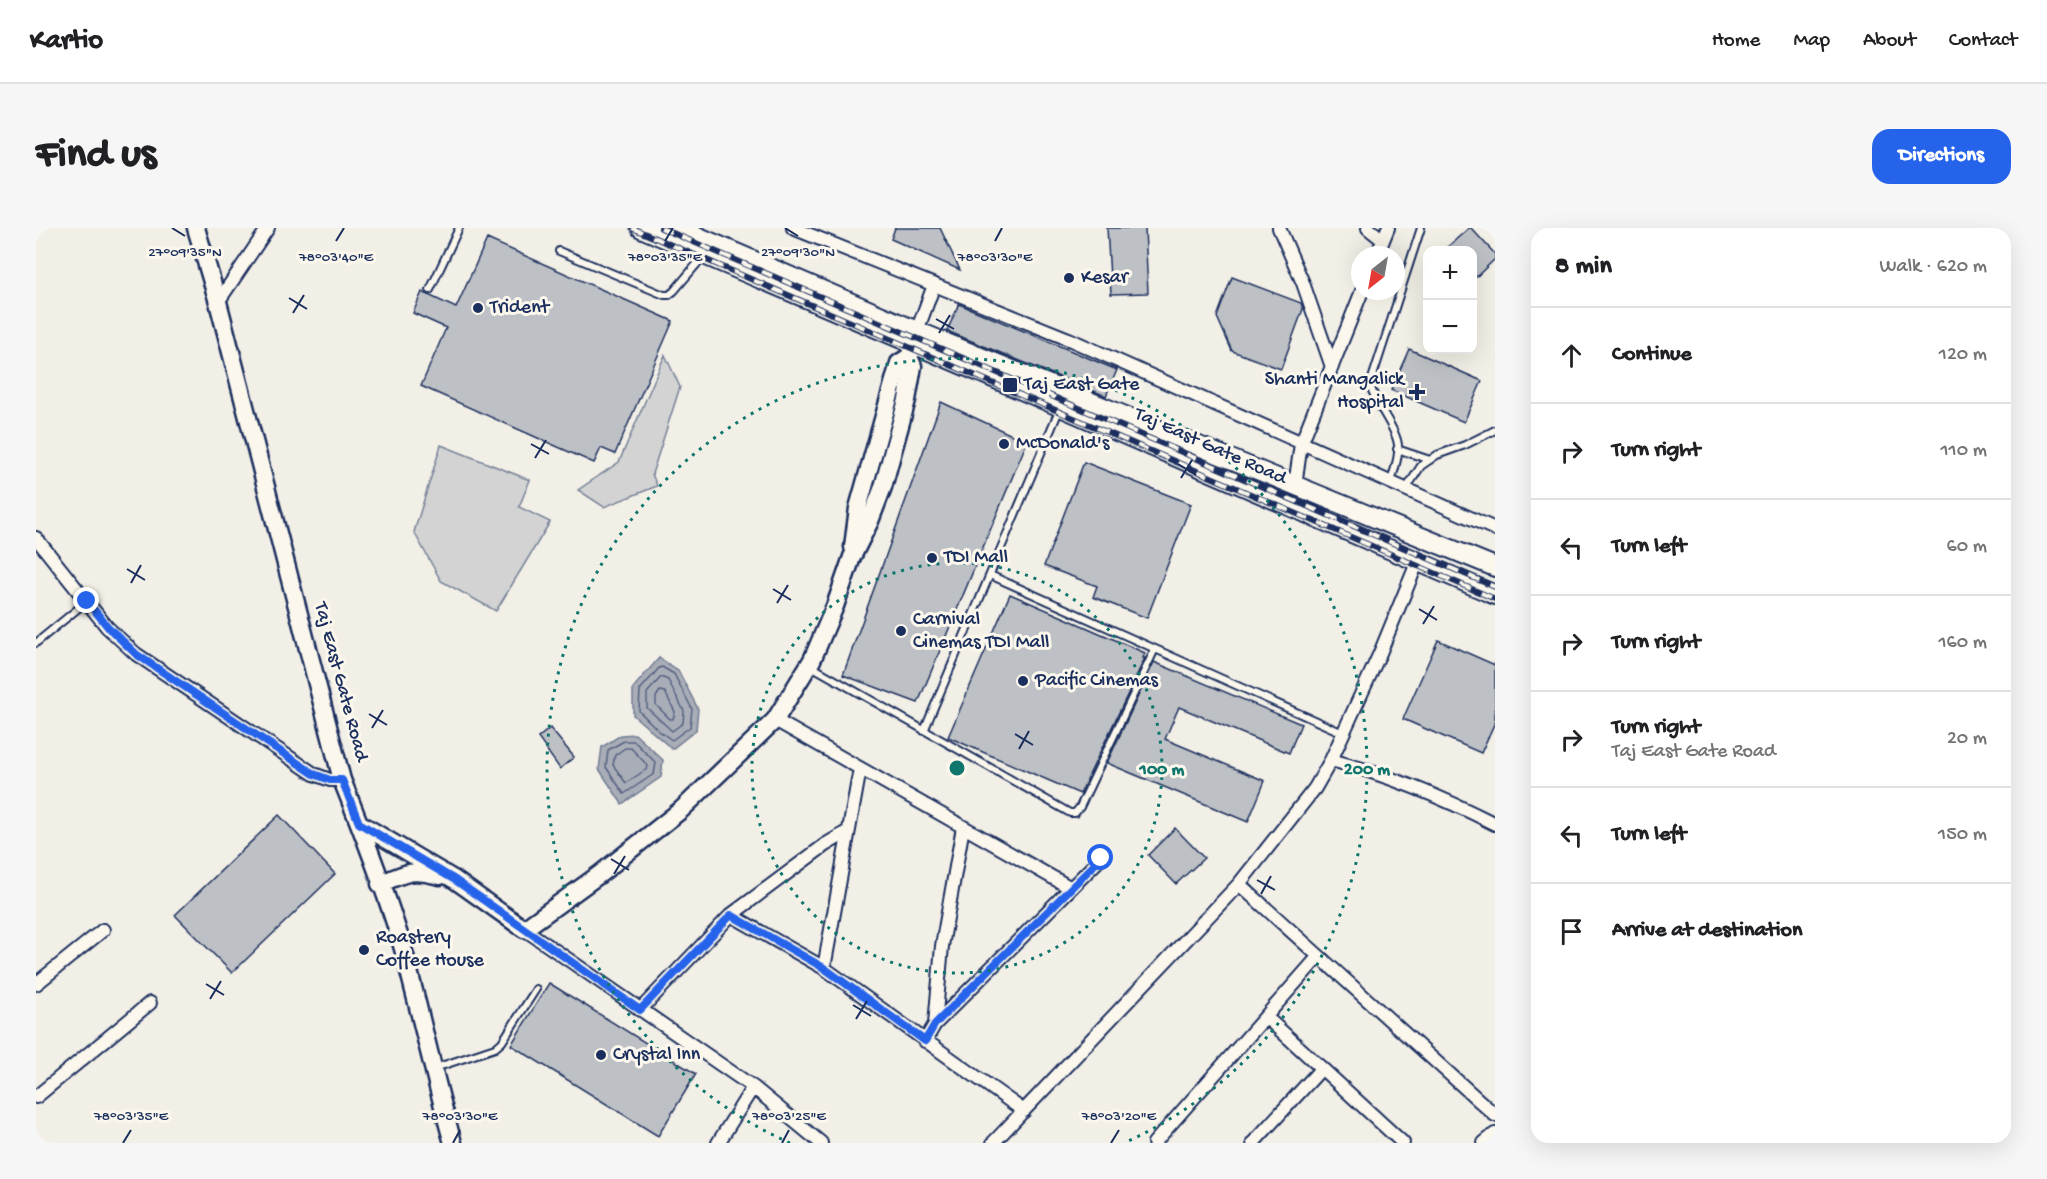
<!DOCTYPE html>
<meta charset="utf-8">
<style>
body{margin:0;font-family:"Gochi Hand",sans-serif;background:#f6f6f6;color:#202124}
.controls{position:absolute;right:18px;top:18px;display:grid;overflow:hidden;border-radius:12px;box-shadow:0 6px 24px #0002}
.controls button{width:54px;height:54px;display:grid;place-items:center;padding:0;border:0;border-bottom:2px solid #e0e0e0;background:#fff;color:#202124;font:30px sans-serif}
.compass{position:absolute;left:1315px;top:18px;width:54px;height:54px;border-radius:50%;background:#fff;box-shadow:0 6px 24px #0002;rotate:211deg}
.stop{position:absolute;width:18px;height:18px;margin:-14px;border:4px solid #2563eb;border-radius:50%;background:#fff}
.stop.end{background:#2563eb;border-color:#fff;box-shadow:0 2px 6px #0008}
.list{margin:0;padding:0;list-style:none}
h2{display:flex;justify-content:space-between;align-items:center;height:78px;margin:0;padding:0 24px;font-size:26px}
h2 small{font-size:20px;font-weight:400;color:#757577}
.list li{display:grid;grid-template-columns:39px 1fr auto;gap:18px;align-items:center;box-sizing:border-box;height:96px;padding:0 24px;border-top:2px solid #e0e0e0}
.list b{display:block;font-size:22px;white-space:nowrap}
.list p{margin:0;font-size:20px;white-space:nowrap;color:#757577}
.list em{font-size:20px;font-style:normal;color:#757577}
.icon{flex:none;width:33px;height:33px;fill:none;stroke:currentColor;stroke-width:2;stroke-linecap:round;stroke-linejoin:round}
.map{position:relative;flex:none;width:1459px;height:915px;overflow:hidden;border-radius:18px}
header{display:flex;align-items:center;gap:36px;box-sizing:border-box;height:84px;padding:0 30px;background:#fff;border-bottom:2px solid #e0e0e0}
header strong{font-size:28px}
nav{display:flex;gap:33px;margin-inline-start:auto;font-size:21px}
.intro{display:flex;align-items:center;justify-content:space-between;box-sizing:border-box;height:144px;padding:0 36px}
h1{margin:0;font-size:42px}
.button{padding:15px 27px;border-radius:18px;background:#2563eb;color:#fff;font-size:21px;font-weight:700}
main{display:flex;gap:36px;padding:0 36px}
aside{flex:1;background:#fff;border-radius:18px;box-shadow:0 6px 24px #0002}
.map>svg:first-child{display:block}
.green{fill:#d2d3d2;stroke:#768198;stroke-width:1.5}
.water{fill:#a9adb7;stroke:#707b93;stroke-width:1.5}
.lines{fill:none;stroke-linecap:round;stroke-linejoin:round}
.shore{stroke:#546182;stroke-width:1.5}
.building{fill:#bdc0c4;stroke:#1b2f5e;stroke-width:1.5}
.lane-casing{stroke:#1b2f5e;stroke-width:10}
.street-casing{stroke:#1b2f5e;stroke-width:16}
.secondary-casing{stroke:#1b2f5e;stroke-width:21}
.primary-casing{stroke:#1b2f5e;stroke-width:22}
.lane{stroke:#fbf7ec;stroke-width:6}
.street{stroke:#fbf7ec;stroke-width:12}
.secondary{stroke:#fbf7ec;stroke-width:16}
.primary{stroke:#fbf7ec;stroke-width:18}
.rail-casing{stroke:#1b2f5e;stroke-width:6}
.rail{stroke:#fbf7ec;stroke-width:4;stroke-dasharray:11;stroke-linecap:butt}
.route{stroke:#2563eb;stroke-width:8}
.ticks{fill:none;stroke:#1b2f5e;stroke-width:2}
.ring{fill:none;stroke:#0f766e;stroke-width:3;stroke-dasharray:3 6}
.poi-dot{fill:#1b2f5e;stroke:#fbf7ec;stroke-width:2}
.labels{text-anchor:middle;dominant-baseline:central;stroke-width:6;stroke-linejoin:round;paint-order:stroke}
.poi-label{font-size:20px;fill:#1b2f5e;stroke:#fbf7ec;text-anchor:start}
.street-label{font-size:20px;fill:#1b2f5e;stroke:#fbf7ec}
.ticks-label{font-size:15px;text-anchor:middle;fill:#1b2f5e;stroke:#fbf7ec;stroke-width:6;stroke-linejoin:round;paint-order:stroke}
.centre{fill:#0f766e;stroke:#fbf7ec;stroke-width:3}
.ring-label{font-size:18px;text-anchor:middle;font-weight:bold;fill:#0f766e;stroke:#fbf7ec;stroke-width:6;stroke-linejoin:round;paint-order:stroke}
</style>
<header>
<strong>Kartio</strong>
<nav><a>Home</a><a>Map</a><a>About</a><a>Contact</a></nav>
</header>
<div class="intro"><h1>Find us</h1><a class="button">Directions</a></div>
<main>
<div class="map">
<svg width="1459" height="915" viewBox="0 0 1459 915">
<rect width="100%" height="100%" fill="#f2efe6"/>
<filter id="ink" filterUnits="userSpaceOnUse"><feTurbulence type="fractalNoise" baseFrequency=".0167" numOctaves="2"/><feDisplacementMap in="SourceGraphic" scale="12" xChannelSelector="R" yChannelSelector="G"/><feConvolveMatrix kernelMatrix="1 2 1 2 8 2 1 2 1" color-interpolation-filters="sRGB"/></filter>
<g filter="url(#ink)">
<!-- green -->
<path class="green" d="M629,127L644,159L616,246L621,258L568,279L542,262L583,234Z
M405,217L494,252L483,279L514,294L460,383L405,353L378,304Z"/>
<!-- water -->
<path class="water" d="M623,430L642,442L662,481L660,502L636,521L597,487V460Z
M599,506L627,532L625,549L586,576L563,541L566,519L585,507Z"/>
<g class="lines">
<!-- shore -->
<path class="shore" d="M626,439L638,446L656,481L654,499L636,512L623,503L603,483L604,462L623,440Z
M625,449L632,452L648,483L647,495L636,503L611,480V465Z
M624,463L629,464L639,484L637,491H634L620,477V469Z
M588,513H598L620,535L618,546L588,566L570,539L572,522Z
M589,520H595L612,538L611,541L590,555L577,537L579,527Z"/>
</g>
<!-- building -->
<path class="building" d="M859,0H904L924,42L855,11Z
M1071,0H1109L1112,65L1075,66Z
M1433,0H1435L1459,26V31L1437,52V22H1408Z
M451,11L637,93L579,226L565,220L558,235L385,158L410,100L377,85L386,64L420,80Z
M1196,49L1265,75L1267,81L1245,141L1196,123L1181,89Z
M923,76L1081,142L1070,168L911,103Z
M1373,121L1446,153L1428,194L1355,162Z
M905,174L991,214L882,475L807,447Z
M1048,234L1155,276L1111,390L1057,369L1061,358L1008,338Z
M974,366L1109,425L1107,430H1109L1044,566L912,509Z
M1402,412L1459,437V494L1445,525L1367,491Z
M1118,434L1265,496L1253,525L1143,479L1129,511L1229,553L1212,594L1071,535Z
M514,500L538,529L524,541L502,510Z
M243,587L299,646L196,745L139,687Z
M1139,600L1168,630L1140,656L1112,627Z
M513,755L660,846L622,908L475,817Z"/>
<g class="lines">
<defs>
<path id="lane" d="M523,23L628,67H633L638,63L666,30
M394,62L423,0
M1361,221L1394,232
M1355,254C1358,242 1365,225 1361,212C1357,196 1340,177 1334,157L1385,0
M1370,261L1385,238L1401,227L1429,217L1459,202
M954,347L1307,505
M0,415L50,374
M775,438L1034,585H1039L1044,579L1119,421
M888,503L1024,180
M399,840L459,820L466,814L500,761"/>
<path id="street" d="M757,0L1035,112L1459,301
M1243,0L1267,55L1296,139
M1332,0L1347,12
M1341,27L1352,0
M182,74L232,0
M881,103L898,57
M1259,257L1265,216L1326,63
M0,310L71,399L100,426L278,546L294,552H306
M739,492L1035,660
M1295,532C1352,547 1406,569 1459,596
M824,541L788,740L988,883
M1203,656L1459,887
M695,687L788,740
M488,701L717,859L785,915
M0,756L67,702
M604,782L695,687L789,617L811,604
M1231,790L1367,915
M899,796L906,718L927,599
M889,813L899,796L1065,630
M0,869L114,775
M682,915L717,859
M957,915L1203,656L1279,560L1295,532L1344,425L1381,335
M1118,915L1283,728
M1217,915L1285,841
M1448,915L1459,906"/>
<path id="secondary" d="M160,0L182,74L306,552C328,607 352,668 368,724C385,788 399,852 417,915
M817,319L822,280L863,135L873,129L876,121
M323,595L419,652L488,701L564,646L645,582L739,492L776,432L799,378L816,329L834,293L847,259L871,172L877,138L873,129
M344,656C371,644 375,641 404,648"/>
<path id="primary" d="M605,0L997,167L1459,367
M642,0L881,103L1459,339"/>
</defs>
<!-- lane casing -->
<use href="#lane" class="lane-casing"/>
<!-- street casing -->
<use href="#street" class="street-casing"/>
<!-- secondary casing -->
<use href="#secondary" class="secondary-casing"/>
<!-- primary casing -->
<use href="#primary" class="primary-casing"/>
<!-- lane -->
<use href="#lane" class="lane"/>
<!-- street -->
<use href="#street" class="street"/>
<!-- secondary -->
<use href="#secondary" class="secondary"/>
<!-- primary -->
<use href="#primary" class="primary"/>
<defs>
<path id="rail" d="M596,0L1459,371
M625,0L1459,359"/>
</defs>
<!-- rail casing -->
<use href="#rail" class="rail-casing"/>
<!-- rail -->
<use href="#rail" class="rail"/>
</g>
</g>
<g class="lines" filter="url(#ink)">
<!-- route -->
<path class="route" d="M51,373L72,399L100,426L278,546L294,552H306L323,595L419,652L604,782L695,687L788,740L889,813L899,796L1065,630"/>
</g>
<!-- ticks -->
<path class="ticks" d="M136,0L149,8M749,0L762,8M300,13L308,0M629,13L637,0M959,13L966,0M253,70L271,81M257,85L268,67M900,91L918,101M903,105L914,87M495,216L513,226M499,230L510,212M1142,236L1160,247M1145,250L1156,232M91,341L109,352M95,355L105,337M737,361L755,372M741,375L752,357M1383,381L1401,392M1387,396L1398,378M333,486L351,497M336,500L347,482M979,506L997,517M983,521L993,503M575,631L593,642M578,646L589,628M1221,652L1239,662M1225,666L1235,648M170,756L188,767M174,771L185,753M817,777L835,788M820,791L831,773M87,915L95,902M417,915L424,902M746,915L753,902M1075,915L1083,902"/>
<!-- distance rings -->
<g class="ring">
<circle cx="921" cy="540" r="205"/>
<path d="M754 915A410 410 0 1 1 1088 915"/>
</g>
<!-- markers -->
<g class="poi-dot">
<circle cx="1033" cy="50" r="6"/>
<circle cx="442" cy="80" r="6"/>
<rect x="966" y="149" width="16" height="16" rx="3"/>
<path d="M1378 155h6v6h6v6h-6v6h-6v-6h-6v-6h6z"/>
<circle cx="968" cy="216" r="6"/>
<circle cx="896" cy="330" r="6"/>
<circle cx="865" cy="403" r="6"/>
<circle cx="987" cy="453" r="6"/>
<circle cx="328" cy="722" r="6"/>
<circle cx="565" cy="827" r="6"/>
</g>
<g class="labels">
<!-- poi labels -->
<g class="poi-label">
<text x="1045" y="50">Kesar</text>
<text x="454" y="80">Trident</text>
<text x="1368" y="152" text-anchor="end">Shanti Mangalick<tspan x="1368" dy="23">Hospital</tspan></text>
<text x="988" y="157">Taj East Gate</text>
<text x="980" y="216">McDonald's</text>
<text x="908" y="330">TDI Mall</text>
<text x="877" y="392">Carnival<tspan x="877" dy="23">Cinemas TDI Mall</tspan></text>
<text x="999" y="453">Pacific Cinemas</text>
<text x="340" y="710">Roastery<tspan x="340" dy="23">Coffee House</tspan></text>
<text x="577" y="827">Crystal Inn</text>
</g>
<!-- street labels -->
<g class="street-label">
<text transform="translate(1174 219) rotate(24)">Taj East Gate Road</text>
<text transform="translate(304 454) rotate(75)">Taj East Gate Road</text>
</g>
</g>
<g class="ticks-label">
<text x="149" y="28">27°09'35"N</text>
<text x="762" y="28">27°09'30"N</text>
<text x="300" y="33">78°03'40"E</text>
<text x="629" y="33">78°03'35"E</text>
<text x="959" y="33">78°03'30"E</text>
<text x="95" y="892">78°03'35"E</text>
<text x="424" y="892">78°03'30"E</text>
<text x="753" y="892">78°03'25"E</text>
<text x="1083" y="892">78°03'20"E</text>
</g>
<circle cx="921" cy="540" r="9" class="centre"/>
<g class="ring-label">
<text x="1126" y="546">100 m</text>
<text x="1331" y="546">200 m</text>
</g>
</svg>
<div class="controls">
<button>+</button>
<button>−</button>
</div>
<svg class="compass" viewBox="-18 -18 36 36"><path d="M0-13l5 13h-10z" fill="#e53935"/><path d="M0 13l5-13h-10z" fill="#757577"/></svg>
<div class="stop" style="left:1065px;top:630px"></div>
<div class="stop end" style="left:51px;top:373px"></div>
</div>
<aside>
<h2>8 min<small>Walk · 620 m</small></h2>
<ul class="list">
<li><svg class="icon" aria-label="ahead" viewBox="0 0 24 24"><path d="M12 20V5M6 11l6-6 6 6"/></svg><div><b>Continue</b></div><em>120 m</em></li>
<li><svg class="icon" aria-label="right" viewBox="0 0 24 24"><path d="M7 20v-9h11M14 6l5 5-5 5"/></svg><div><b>Turn right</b></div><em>110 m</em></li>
<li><svg class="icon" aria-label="left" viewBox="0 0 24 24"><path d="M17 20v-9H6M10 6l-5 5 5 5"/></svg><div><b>Turn left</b></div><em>60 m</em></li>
<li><svg class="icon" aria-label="right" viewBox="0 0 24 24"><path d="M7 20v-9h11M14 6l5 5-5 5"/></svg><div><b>Turn right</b></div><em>160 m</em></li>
<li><svg class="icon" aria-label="right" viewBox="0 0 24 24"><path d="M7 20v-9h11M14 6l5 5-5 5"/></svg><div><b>Turn right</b><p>Taj East Gate Road</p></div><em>20 m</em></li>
<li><svg class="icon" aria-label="left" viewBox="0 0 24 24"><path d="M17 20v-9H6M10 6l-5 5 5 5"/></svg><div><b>Turn left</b></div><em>150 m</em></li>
<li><svg class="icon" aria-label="arrive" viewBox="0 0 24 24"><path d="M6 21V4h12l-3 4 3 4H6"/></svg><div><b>Arrive at destination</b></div></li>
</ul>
</aside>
</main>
